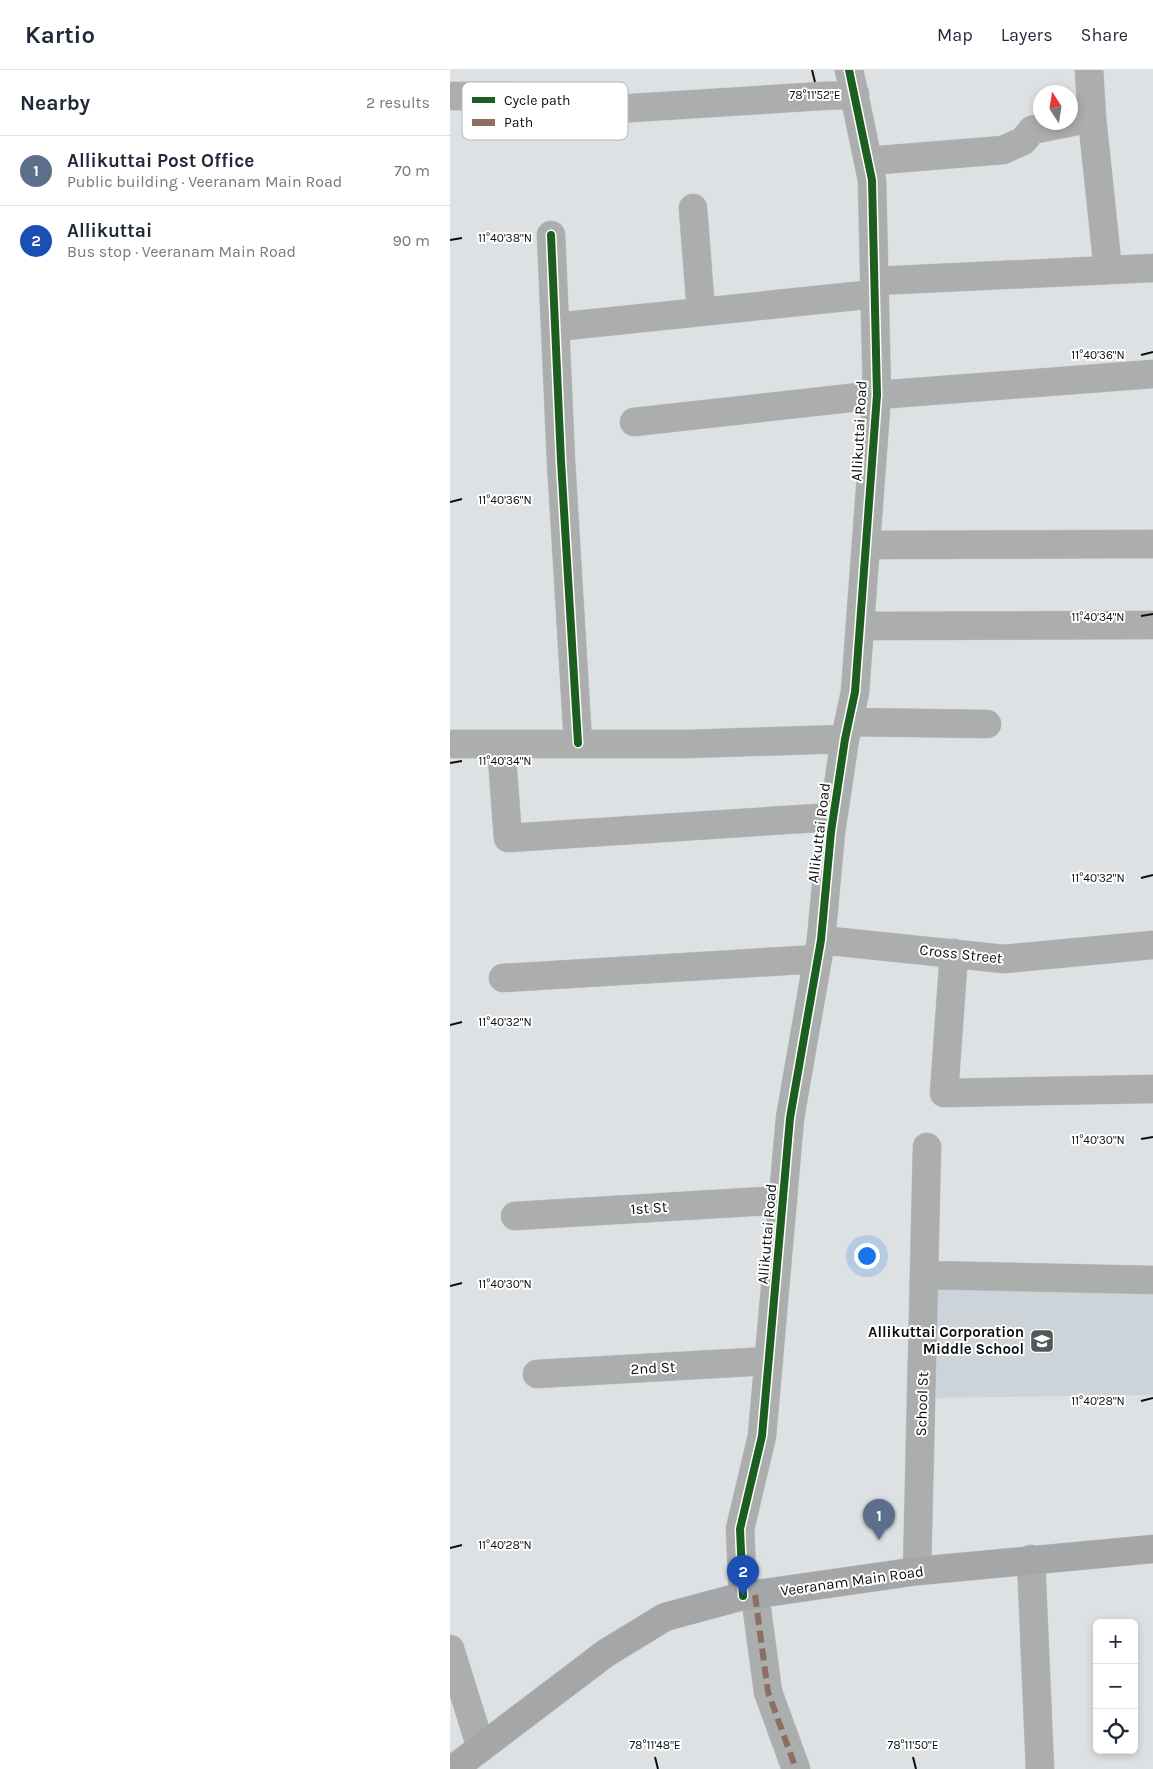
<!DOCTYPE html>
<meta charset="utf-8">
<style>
body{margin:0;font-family:Karla,sans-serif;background:#f6f6f7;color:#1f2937}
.controls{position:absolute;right:15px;bottom:15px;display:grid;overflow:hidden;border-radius:8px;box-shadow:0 2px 8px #0003}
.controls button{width:45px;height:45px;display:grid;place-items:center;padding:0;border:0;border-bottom:1px solid #e0e1e3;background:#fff;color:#1f2937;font:25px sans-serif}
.compass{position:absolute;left:583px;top:15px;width:45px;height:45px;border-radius:50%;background:#fff;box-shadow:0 2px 8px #0003;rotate:348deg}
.you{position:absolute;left:416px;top:1185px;width:18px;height:18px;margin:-12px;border:4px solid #fff;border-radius:50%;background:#1a73e8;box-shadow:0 0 0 8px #1a73e833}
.badge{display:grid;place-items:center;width:32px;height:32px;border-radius:50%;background:#d93025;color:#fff;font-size:16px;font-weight:700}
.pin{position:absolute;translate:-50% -41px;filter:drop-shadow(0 1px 2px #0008)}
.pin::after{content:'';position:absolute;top:26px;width:18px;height:15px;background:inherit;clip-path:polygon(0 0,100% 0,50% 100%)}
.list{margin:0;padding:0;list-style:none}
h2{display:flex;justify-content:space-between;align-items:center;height:65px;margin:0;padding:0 20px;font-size:21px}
h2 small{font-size:16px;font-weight:400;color:#747a83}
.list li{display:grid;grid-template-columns:32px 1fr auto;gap:15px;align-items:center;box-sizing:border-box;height:70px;padding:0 20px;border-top:1px solid #e0e1e3}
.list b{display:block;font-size:19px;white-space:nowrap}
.list p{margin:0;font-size:16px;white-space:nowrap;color:#747a83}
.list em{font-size:16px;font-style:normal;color:#747a83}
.icon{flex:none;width:28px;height:28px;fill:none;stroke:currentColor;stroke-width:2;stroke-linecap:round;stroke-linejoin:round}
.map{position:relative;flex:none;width:703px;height:1699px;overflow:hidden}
header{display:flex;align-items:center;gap:30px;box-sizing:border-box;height:70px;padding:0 25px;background:#fff;border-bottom:1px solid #e0e1e3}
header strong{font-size:24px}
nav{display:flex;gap:28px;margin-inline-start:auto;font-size:18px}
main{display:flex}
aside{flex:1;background:#fff}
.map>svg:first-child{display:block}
.built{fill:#cdd4d9}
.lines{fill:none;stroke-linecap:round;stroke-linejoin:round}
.minor-casing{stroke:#bdbfc0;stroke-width:29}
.major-casing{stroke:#bdbfc0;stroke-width:29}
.minor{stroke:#acadad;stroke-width:28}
.major{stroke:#a5a6a7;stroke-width:28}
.quiet{stroke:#8d6e63;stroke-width:6;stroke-dasharray:12 6;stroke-linecap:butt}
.cycleway-casing{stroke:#fff;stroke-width:11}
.cycleway{stroke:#1b5e20;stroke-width:8}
.ticks{fill:none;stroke:#0c0d0e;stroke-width:2}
.labels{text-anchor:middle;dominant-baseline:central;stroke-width:4;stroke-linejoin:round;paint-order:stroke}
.street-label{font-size:15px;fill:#0c0d0e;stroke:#fff}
.poi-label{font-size:15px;font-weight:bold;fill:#0c0d0e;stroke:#fff;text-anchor:end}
.key{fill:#fff;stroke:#b6b6b7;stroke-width:1}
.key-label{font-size:14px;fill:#0c0d0e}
.ticks-label{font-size:12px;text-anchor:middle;fill:#0c0d0e;stroke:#fff;stroke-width:4;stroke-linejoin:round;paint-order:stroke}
</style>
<header>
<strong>Kartio</strong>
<nav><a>Map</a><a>Layers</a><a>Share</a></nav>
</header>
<main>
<aside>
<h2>Nearby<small>2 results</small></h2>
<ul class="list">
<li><span class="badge" style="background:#5c6f8a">1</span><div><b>Allikuttai Post Office</b><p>Public building · Veeranam Main Road</p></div><em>70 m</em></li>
<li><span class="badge" style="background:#1a4fb4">2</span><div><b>Allikuttai</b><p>Bus stop · Veeranam Main Road</p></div><em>90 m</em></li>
</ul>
</aside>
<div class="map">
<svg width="703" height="1699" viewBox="0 0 703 1699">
<rect width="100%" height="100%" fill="#dee1e3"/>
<!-- built -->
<path class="built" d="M482,1215L703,1218V1325L481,1328Z"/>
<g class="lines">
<defs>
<path id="minor" d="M0,26H62L118,42L405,24
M642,48L658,200
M418,91L553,80L573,71L582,60L642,48L639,0
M243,138L251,242
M101,165L111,391L128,673
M425,211L703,198
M106,257L425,224
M184,352L427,325L703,304
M416,475L703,474
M410,556L702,555
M399,652L537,654
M0,674H237L395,669
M51,674L58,768L383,747
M371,870L554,889L703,875
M504,883L494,1023L703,1019
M53,908L368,889
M65,1146L333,1130
M475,1205L703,1210
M87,1304L319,1291
M581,1489L590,1699
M467,1501L477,1077
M305,1525L318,1622L346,1699
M293,1526L290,1459L312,1366L340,1048L371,870L381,762L395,669L405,622L427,325L422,110L399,0
M0,1579L31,1678"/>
<path id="major" d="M3,1699L156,1583L215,1547L293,1526L468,1501L703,1479"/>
</defs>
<!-- minor casing -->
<use href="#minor" class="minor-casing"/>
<!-- major casing -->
<use href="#major" class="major-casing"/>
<!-- minor -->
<use href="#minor" class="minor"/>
<!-- major -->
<use href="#major" class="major"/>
<!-- quiet -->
<path class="quiet" d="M305,1525L318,1622L346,1699"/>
<defs>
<path id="cycleway" d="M101,165L111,391L128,673
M293,1526L290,1459L312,1366L340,1048L371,870L381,762L395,669L405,622L427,325L422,110L399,0"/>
</defs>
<!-- cycleway casing -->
<use href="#cycleway" class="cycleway-casing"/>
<!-- cycleway -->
<use href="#cycleway" class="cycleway"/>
</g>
<!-- ticks -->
<path class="ticks" d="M362,0L365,12M0,170L12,168M691,285L703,282M0,432L12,429M691,546L703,544M0,693L12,691M691,808L703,805M0,955L12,952M691,1069L703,1067M0,1216L12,1213M691,1331L703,1328M0,1478L12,1475M205,1687L208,1699M463,1687L466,1699"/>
<!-- icons -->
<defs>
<symbol id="school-square" viewBox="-11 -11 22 22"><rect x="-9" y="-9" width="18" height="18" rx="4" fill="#565759" stroke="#fff"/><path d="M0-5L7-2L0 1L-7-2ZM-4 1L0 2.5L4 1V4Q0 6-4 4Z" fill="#fff"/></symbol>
</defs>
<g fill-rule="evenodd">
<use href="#school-square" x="578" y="1257" width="28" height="28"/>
</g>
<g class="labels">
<!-- street labels -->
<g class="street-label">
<text transform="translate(409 361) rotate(-87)">Allikuttai Road</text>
<text transform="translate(369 763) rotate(-83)">Allikuttai Road</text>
<text transform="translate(511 884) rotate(6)">Cross Street</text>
<text transform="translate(199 1138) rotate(-4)">1st St</text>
<text transform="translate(317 1164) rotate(-85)">Allikuttai Road</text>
<text transform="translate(203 1298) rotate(-3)">2nd St</text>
<text transform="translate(472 1334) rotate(-88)">School St</text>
<text transform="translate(402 1511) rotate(-8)">Veeranam Main Road</text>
</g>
<!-- poi labels -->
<g class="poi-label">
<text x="574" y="1262">Allikuttai Corporation<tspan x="574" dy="17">Middle School</tspan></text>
</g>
</g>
<!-- legend -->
<rect x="12" y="12" width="166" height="58" rx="8" class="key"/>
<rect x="22" y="27" width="23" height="6" fill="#1b5e20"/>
<rect x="22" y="49" width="23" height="7" fill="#8d6e63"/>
<g class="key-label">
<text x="54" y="35">Cycle path</text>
<text x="54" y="57">Path</text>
</g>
<g class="ticks-label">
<text x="365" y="29">78°11'52"E</text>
<text x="55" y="172">11°40'38"N</text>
<text x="648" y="289">11°40'36"N</text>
<text x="55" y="434">11°40'36"N</text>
<text x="648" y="551">11°40'34"N</text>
<text x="55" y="695">11°40'34"N</text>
<text x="648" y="812">11°40'32"N</text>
<text x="55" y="956">11°40'32"N</text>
<text x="648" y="1074">11°40'30"N</text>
<text x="55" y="1218">11°40'30"N</text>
<text x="648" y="1335">11°40'28"N</text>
<text x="55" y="1479">11°40'28"N</text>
<text x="205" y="1679">78°11'48"E</text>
<text x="463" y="1679">78°11'50"E</text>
</g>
</svg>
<div class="controls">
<button>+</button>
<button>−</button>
<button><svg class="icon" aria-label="locate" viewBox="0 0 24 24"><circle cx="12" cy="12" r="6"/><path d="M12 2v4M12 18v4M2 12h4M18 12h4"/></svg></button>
</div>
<svg class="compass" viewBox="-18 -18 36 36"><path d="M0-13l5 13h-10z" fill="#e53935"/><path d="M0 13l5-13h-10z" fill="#747a83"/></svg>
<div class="you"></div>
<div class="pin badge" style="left:429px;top:1470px;background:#5c6f8a">1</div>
<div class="pin badge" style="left:293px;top:1526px;background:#1a4fb4">2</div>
</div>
</main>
